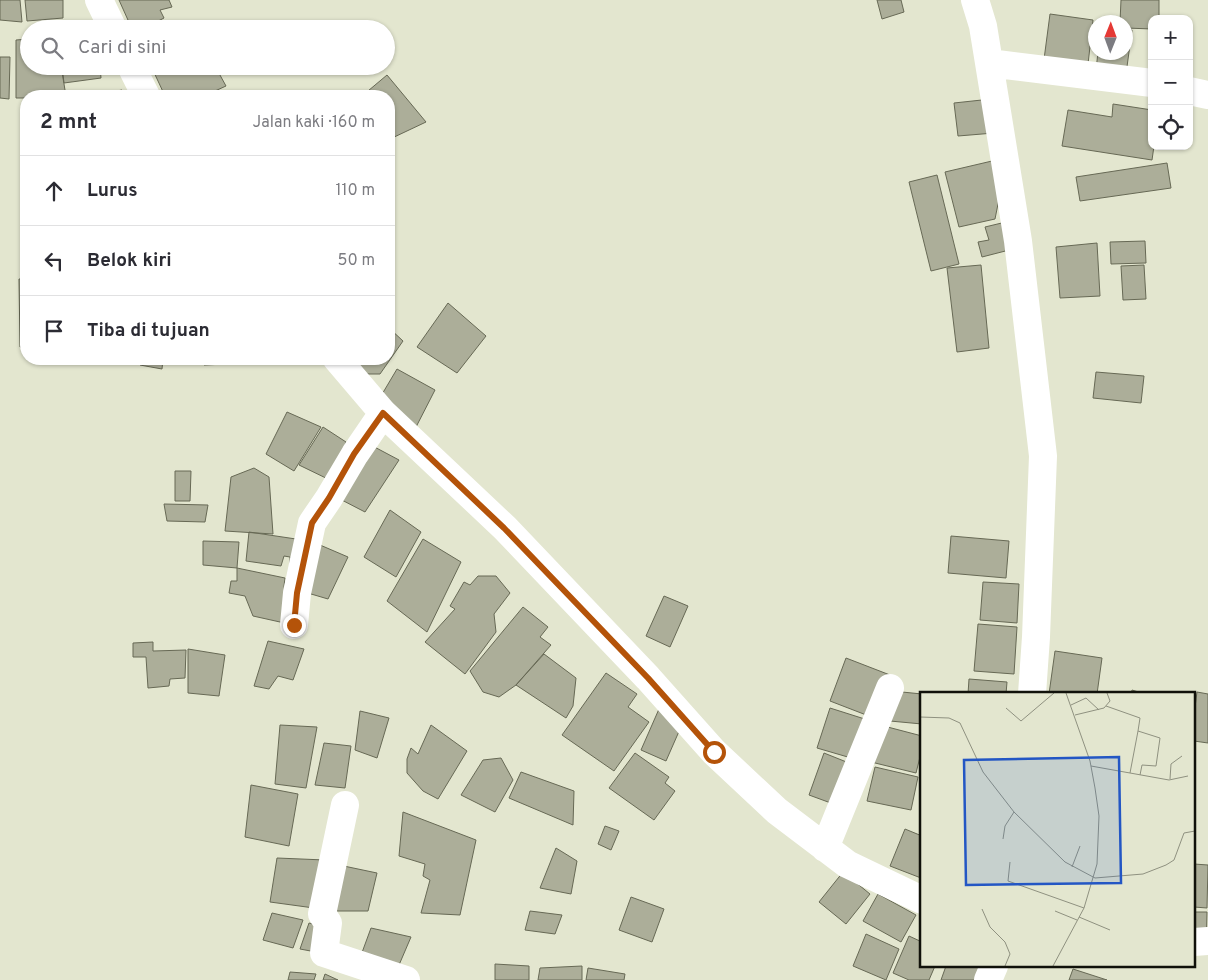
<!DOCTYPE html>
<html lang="id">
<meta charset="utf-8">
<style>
body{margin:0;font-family:Overpass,sans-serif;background:#f2f2f3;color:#2b2b33}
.controls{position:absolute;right:15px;top:15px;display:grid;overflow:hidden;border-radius:10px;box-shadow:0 1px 4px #0004}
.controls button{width:45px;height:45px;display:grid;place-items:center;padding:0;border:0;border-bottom:1px solid #e1e1e2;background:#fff;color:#2b2b33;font:25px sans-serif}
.compass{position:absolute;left:1088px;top:15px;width:45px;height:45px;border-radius:50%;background:#fff;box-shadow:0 1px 4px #0004;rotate:1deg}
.stop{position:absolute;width:15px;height:15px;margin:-11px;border:4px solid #b45309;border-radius:50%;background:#fff}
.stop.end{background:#b45309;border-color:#fff;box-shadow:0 1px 5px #0008}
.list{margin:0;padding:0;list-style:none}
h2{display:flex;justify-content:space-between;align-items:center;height:65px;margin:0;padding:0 20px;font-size:21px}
h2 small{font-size:16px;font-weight:400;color:#7c7c81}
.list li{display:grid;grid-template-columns:32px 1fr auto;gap:15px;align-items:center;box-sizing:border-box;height:70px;padding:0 20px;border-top:1px solid #e1e1e2}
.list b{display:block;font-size:19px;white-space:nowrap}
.list em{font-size:16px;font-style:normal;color:#7c7c81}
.icon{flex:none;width:28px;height:28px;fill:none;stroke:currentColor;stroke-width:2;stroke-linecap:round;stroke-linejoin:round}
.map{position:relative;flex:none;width:1208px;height:980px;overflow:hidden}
.search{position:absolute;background:#fff;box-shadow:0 1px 4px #0004;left:20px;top:20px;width:375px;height:55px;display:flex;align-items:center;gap:12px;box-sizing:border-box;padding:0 18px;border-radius:28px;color:#7c7c81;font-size:19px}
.panel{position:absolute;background:#fff;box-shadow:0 1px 4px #0004;left:20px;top:90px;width:375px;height:275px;border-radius:20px}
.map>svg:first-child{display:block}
.building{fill:#acae99;stroke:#676955}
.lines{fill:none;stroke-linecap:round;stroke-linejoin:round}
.minor{stroke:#fff;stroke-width:28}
.route{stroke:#b45309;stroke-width:6}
.inset-road{fill:none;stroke:#8f9180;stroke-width:1}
.view{fill:#2356c4;fill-opacity:0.15;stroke:#2356c4;stroke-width:2.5}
.inset-edge{fill:none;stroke:#10110a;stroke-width:2.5}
</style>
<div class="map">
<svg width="1208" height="980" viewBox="0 0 1208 980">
<rect width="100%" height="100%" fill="#e3e6cf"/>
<!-- building -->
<path class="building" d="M0,0H20L22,22L0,20Z
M25,0H63V18L27,21Z
M119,0H169L172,7L160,10L164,18L143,29H132Z
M877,0H901L904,12L882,19Z
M1121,0H1159V19H1152V29L1126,28V22H1120Z
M1050,14L1093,20L1087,73L1043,67Z
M1126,29L1132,30L1126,74L1096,70L1098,52H1126Z
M29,39V66H61L66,96H26V98H16V40Z
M0,57H10L9,99L0,98Z
M62,66H100L101,78L64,83Z
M151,66H215L226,86L204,96H165Z
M387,75L426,122L390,139L389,138V96H362Z
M122,90L124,96H90Z
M991,99L994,133L958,136L954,103Z
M1113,104L1152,110V146H1154L1152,160L1062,146L1068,110L1112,117Z
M992,161L1000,194L995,219L959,227L945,172Z
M1167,163L1171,188L1080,201L1076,177Z
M937,175L959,264L931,271L909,182Z
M1010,221L1017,248L982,257L978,242L989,240L985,227Z
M1145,241L1146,263L1111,264L1110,242Z
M1097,243L1100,296L1060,298L1056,247Z
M981,265L989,348L957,352L947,268Z
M1144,265L1146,299L1123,300L1121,266Z
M19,279H26V347H20Z
M448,303L486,336L457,373L417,347Z
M389,328L403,341L380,374H364L351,359H389Z
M141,359H163L162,369L140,365Z
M202,359H249L248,363L204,365Z
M397,369L435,390L415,429L378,401Z
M1096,372L1144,376L1141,403L1093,398Z
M287,412L321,427L294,471L266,454Z
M323,427L346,442V463L332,481L299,465Z
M367,443L399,460L365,512L336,497Z
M254,468L269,477L273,534L225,531L231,477Z
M175,471H191L190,501H175Z
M164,504L208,505L205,522L167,521Z
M390,510L421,532L396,577L364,557Z
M249,532L296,539L290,565V557L284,556L281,566L246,561Z
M951,536L1009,541L1006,578L948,573Z
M423,539L461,562L427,632L387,601Z
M203,541L239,542L237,568L203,565Z
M313,542L348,557L328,599L301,591Z
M237,568L285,578L284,586L289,624L253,616L245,596L229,593L231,581H237Z
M478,576H496L510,593L494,614L496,632L465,674L425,642L455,609L450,606L464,582L470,585Z
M983,582L1019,584L1017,623L980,620Z
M664,596L688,606L670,647L646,636Z
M523,607L548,627L540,637L551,645L516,685L499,697L483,692L470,671Z
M978,624L1017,627L1014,674L974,671Z
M268,641L304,649L293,680L278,676L269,689L254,686Z
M153,642V651L186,650L185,678L170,679L169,686L148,688L146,657H133V643Z
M188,649L225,655L219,696L188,693Z
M1055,651L1102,658L1097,694H1049Z
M544,654L576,678L573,706L566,718L516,685Z
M846,658L890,675L874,718L830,701Z
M606,673L637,694L628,707L649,722L614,771L562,735Z
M969,679L1007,682L1006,694H968Z
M1132,690L1145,694H1131Z
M892,691L922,694V724L890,721Z
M1197,692L1208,694V743L1194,741V715Z
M830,708L871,721L858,760L817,748Z
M659,709L684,720L666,761L641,750Z
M360,711L389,718L377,758L355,750Z
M280,725L317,727L306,788L275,784Z
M431,725L467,751L438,799L423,791L407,773V759L411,748L418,754Z
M880,725L922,736V749L916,773L871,762Z
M324,743L351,746L345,788L315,785Z
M635,753L669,777L665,783L675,791L654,820L609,788Z
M824,753L854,765L839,806L809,795Z
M501,758L513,780L495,812L461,795L483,760Z
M875,767L918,777L911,810L867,801Z
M521,772L574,791L573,825L509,798Z
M251,785L298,794L289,846L245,837Z
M403,812L476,840L460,915L421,913L430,880L423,876L425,864L399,856Z
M605,826L619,831L611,850L598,844Z
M905,829L922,836L921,878L890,866Z
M556,848L577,861L571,894L540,888Z
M277,858L325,860L314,908L270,902Z
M1194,864L1208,865L1207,908L1194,907Z
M339,865L377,873L368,911H328Z
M843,872L870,894L846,924L819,902Z
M878,894L916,915L901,942L863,921Z
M631,897L664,909L652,942L619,930Z
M530,911L562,915L555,934L525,930Z
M1194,912H1207L1206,952H1194Z
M272,913L303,920L293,948L263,940Z
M309,923L324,927L316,952L300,949Z
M371,928L411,937L396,972L360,958Z
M866,934L899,949L886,980L853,966Z
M909,936L922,942V966H935L929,980H909L893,973Z
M495,964L529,966V980H495Z
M582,966V980H538L540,968Z
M946,966H986L980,980H941Z
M588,968L625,974L624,980H586Z
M1073,969L1107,980H1069Z
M290,972L316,974L314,980H288Z
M325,974L338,980H323Z"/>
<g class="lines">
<!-- minor -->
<path class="minor" d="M99,0L113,29
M975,0L983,26L1018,241L1043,456L1036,637L1032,694
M989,63L1152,83
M131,66L146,96
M1189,91L1208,95
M337,359L383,413L505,528L648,678L714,752L777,811L847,864L922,900
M294,625L297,593L312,523L329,498L355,454L383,413
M345,805L322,914L328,923L324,953L406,980
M825,848L890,688
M1194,942L1208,941
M988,980L994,966"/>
</g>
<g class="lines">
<!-- route -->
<path class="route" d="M294,625L297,593L312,523L329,498L354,454L383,413L504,528L648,678L714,752"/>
</g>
<!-- overview -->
<g transform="translate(920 692)">
<rect width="275" height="275" fill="#e3e6cf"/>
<path class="inset-road" d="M151,13L166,6L179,18M186,14L220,26L218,39L240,46L236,74L222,73L220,83M86,16L101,29L134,1M155,23L184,16L190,9L187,1M0,25L29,26L40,31L63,80L94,120L145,170L175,186L223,182L246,173L254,168L264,141L275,139M171,74L249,88L268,84M210,81L218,39M250,87L251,72L262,64M83,147L85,134L94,120M90,170L88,189L164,216M152,175L160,154M62,217L70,235L85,250L90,262L85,274M135,219L157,228M159,225L190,238M0,242V260M133,274L164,216L177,172L179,124L175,96L170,69L146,1"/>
<path class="view" d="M199,65L201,191L46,193L44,68Z"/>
<rect width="275" height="275" class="inset-edge"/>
</g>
</svg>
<div class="controls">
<button>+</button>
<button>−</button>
<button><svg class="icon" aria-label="locate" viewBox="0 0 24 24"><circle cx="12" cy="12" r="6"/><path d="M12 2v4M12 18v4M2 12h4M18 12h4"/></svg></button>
</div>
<svg class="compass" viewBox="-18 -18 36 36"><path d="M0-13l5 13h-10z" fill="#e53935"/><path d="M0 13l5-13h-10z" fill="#7c7c81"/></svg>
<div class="stop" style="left:714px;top:752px"></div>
<div class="stop end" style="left:294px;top:625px"></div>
<div class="search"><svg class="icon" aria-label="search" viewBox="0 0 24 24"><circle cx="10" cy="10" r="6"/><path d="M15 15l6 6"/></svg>Cari di sini</div>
<section class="panel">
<h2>2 mnt<small>Jalan kaki · 160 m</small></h2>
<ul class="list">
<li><svg class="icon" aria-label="ahead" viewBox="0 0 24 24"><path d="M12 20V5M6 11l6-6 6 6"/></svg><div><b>Lurus</b></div><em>110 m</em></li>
<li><svg class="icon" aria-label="left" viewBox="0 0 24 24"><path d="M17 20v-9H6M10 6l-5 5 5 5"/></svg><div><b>Belok kiri</b></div><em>50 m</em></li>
<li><svg class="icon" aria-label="arrive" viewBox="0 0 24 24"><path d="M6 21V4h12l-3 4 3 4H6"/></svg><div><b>Tiba di tujuan</b></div></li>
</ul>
</section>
</div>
